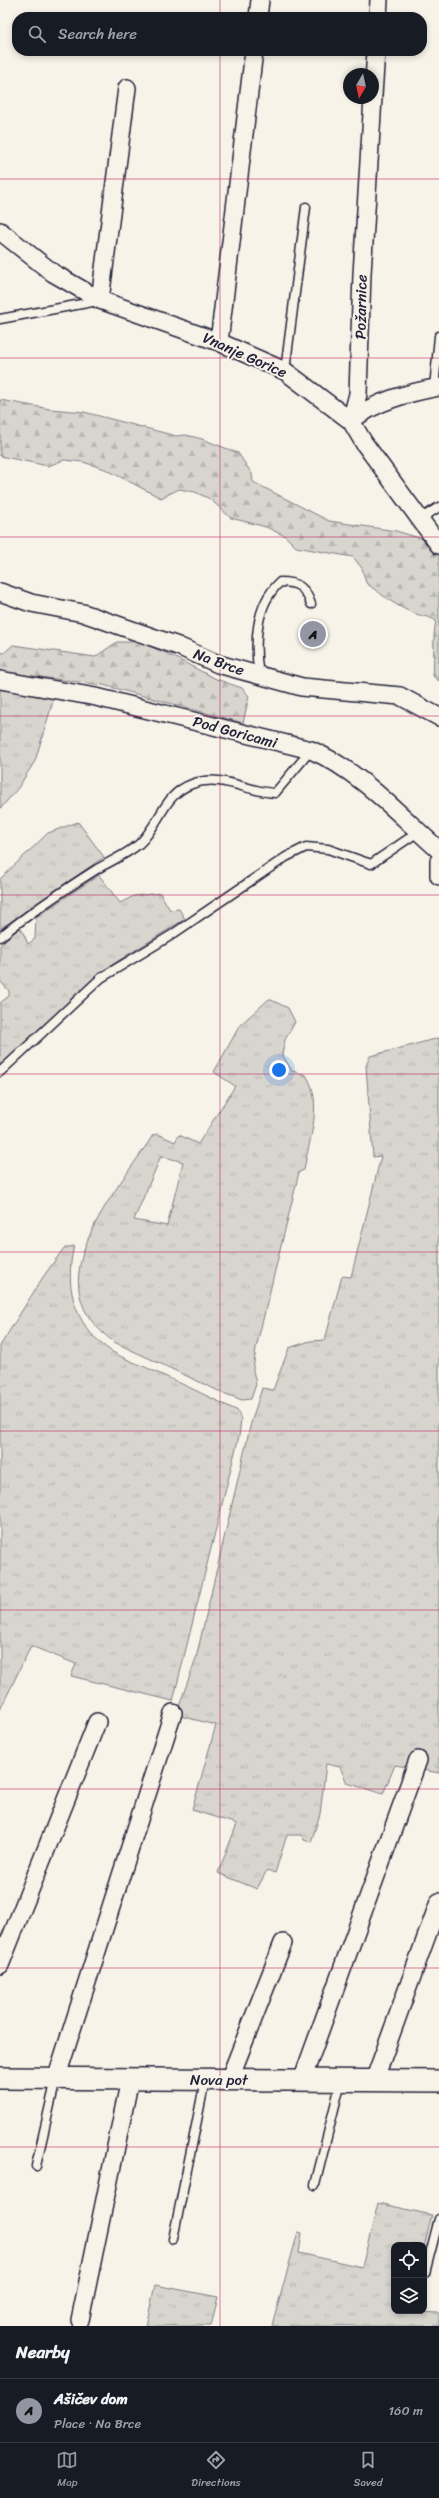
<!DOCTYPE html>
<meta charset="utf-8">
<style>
body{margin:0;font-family:Sriracha,sans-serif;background:#20242c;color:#f1f3f6}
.controls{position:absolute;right:12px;bottom:12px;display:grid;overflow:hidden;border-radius:8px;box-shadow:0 2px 6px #0003}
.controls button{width:36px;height:36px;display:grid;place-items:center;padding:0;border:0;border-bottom:1px solid #363941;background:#171b24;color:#f1f3f6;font:20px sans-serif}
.compass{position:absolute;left:343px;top:68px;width:36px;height:36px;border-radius:50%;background:#171b24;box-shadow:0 2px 6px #0003;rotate:189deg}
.you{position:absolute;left:279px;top:1070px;width:14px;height:14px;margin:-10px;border:3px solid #fff;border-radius:50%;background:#1a73e8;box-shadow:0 0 0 6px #1a73e833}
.badge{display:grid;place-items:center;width:26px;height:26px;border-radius:50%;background:#9495a2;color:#111;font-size:13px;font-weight:700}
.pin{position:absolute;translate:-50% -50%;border:2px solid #fff;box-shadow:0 1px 4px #0006}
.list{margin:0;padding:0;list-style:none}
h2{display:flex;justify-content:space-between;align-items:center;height:52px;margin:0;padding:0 16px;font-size:17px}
h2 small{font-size:13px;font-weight:400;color:#9ea1a6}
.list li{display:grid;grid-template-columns:26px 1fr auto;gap:12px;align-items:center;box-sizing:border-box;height:64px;padding:0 16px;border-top:1px solid #363941}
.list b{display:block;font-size:15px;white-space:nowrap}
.list p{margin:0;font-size:13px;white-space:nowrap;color:#9ea1a6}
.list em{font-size:13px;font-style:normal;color:#9ea1a6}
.icon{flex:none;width:22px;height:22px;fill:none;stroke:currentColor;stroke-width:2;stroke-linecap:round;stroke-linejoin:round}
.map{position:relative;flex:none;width:439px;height:2326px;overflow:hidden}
.search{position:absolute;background:#171b24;box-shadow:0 2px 6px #0003;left:12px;right:12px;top:12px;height:44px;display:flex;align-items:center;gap:10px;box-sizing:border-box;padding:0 14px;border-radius:16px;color:#9ea1a6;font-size:15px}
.sheet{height:116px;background:#171b24}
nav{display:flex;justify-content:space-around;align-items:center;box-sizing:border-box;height:56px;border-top:1px solid #363941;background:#171b24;font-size:11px;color:#9ea1a6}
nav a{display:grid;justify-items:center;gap:2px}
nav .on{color:#9495a2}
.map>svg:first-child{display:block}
.grass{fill:url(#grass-tufts);stroke:#7d7c85;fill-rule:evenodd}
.forest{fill:url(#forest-firs);stroke:#7d7c85}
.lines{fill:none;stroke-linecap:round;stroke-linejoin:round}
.service-casing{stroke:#22223b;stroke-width:11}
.minor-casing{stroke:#22223b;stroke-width:20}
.tertiary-casing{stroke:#22223b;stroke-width:24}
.service{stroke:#f7f3e8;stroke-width:8}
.minor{stroke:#f7f3e8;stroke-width:17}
.tertiary{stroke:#f7f3e8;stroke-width:21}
.grid{fill:none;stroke:#c2185b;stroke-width:1;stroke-opacity:0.55}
.labels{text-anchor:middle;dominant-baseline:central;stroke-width:4;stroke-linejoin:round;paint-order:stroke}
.street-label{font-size:15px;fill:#22223b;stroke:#f7f3e8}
</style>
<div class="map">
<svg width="439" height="2326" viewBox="0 0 439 2326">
<defs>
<pattern id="grass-tufts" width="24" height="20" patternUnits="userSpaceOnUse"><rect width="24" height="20" fill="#d8d5cf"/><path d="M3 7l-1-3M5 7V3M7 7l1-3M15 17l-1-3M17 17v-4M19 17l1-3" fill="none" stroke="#b9b7b3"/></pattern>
<pattern id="forest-firs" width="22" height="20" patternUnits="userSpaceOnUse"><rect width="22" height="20" fill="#d8d5cf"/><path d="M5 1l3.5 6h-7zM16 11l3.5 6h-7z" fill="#b9b7b3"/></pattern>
</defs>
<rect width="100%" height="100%" fill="#f7f3e8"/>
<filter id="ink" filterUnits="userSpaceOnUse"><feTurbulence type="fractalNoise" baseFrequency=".025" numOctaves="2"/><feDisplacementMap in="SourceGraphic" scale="8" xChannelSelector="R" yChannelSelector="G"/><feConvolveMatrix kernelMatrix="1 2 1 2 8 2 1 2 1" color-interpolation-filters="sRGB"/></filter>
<g filter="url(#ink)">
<!-- grass -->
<path class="grass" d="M0,689L54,698L35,761L18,788L0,809Z
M78,822L104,857L0,929V879L48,833Z
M99,875L120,903L134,896L160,893L170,910L179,909L185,919L99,973L0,1067V1003L9,996V991L0,981V945L18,928L22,930L28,944L35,939L36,917Z
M269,999L288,1008L295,1022L285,1040L282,1054L292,1071L306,1075C324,1103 309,1139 304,1170L299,1172L296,1185L256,1348L253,1370L256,1384L251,1399L242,1400L223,1393L114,1342C102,1333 90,1322 84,1308C59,1252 125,1180 153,1135L158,1134L175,1142L179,1135L198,1144L235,1086L214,1072L240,1025ZM161,1156L183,1162L167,1226L134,1220Z
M439,1038V1773L395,1765L383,1794L347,1783L340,1767L326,1764L320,1814L311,1842L304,1840L301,1835H287L275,1873L267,1870L257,1889L218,1873L237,1824L192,1810L216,1725L176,1715L196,1658L251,1423L262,1388L273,1390L289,1348L310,1341L325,1340L342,1276L351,1277L381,1156L373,1157L366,1066L370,1056Z
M74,1246C63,1289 76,1331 116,1354C129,1361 144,1366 158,1373C185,1385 211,1398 238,1411L241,1420L239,1436L173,1701L71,1676L76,1664L31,1646L0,1710V1346L43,1277L64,1248Z
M378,2203L432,2215L424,2247V2245H394V2311L439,2313V2326H272L298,2232L302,2233L299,2253L362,2267Z
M155,2285L218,2297L211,2326H146Z"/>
<!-- forest -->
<path class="forest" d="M0,400L50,409L84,412L176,436L186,435L202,439L238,453L252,474L253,482L329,521L396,531L423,539L439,556V681L433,676C435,657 432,640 436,621C429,616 424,617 416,614C398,608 381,594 366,583L362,568L353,557L296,547L285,536L266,527L231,518L210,499L195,492L179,489L161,498L105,469L83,462L64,460L48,466L0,456Z
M117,642H139L166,653L216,679L242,688L249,696L243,723L103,685L0,672V652L4,653L13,645L95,657Z"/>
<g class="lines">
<defs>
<path id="service" d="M0,319L98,301
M285,371L306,207
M434,388L439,336
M420,519L439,507
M259,675C254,644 255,605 280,582C298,582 305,587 311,604
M0,937C31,912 64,890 97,869C111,861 127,854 139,844C160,825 163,794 192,784C222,773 247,792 275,793L311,750
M0,1072L101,978L170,936L286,857L306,847L328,849L371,864L418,832
M36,2166L56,2079
M315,2185L341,2081
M173,2239L205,2081
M425,2273L439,2219"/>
<path id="minor" d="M258,17L260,0
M378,17L379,0
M373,95L376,51
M0,231L53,273L100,300L219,342L285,371L351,421L364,443L439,545
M100,300L127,88
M219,342L254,51
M351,421L358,394L362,274L373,98
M351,421C375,401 408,393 439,387
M0,592L31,603L83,613L178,646L218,664L302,687L400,696L439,717
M0,680L96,697L311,750C360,771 399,815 439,850
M439,861V876
M0,1965L97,1722
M56,2079L173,1713
M229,2080L283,1943
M302,2080L418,1760
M374,2081L439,1902
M80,2320L130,2079"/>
<path id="tertiary" d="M0,2078L439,2081"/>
</defs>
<!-- service casing -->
<use href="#service" class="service-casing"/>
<!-- minor casing -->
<use href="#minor" class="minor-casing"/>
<!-- tertiary casing -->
<use href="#tertiary" class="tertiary-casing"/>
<!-- service -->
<use href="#service" class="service"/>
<!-- minor -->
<use href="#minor" class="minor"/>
<!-- tertiary -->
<use href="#tertiary" class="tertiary"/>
</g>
</g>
<!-- grid -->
<path class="grid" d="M220,0V17M220,51V2326M0,179H439M0,358H439M0,537H439M0,716H439M0,895H439M0,1074H439M0,1252H439M0,1431H439M0,1610H439M0,1789H439M0,1968H439M0,2147H439"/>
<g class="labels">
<!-- street labels -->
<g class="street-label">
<text transform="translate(361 307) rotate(-89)">Požarnice</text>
<text transform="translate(245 355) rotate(24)">Vnanje Gorice</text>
<text transform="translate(219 662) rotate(20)">Na Brce</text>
<text transform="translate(235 732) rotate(15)">Pod Goricami</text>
<text x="219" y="2080">Nova pot</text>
</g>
</g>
</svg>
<div class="controls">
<button><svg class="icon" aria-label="locate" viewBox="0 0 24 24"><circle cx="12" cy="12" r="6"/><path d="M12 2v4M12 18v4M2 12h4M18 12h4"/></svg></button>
<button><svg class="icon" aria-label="layers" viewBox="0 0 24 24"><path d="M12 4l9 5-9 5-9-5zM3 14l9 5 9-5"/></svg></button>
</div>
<svg class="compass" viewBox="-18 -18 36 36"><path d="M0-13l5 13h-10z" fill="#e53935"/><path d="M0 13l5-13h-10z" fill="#9ea1a6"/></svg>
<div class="you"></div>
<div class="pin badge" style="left:313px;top:634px">A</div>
<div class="search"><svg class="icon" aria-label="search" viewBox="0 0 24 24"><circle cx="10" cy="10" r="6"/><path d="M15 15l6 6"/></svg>Search here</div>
</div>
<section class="sheet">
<h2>Nearby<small></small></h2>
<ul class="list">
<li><span class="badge">A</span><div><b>Ašičev dom</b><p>Place · Na Brce</p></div><em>160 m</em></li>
</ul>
</section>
<nav>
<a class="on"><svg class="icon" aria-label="map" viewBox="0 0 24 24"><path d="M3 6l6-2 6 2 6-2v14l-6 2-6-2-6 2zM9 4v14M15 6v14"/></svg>Map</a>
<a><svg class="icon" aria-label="directions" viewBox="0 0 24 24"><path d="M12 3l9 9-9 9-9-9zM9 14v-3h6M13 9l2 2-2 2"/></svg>Directions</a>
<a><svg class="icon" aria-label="saved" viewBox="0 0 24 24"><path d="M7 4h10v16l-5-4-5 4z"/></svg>Saved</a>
</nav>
